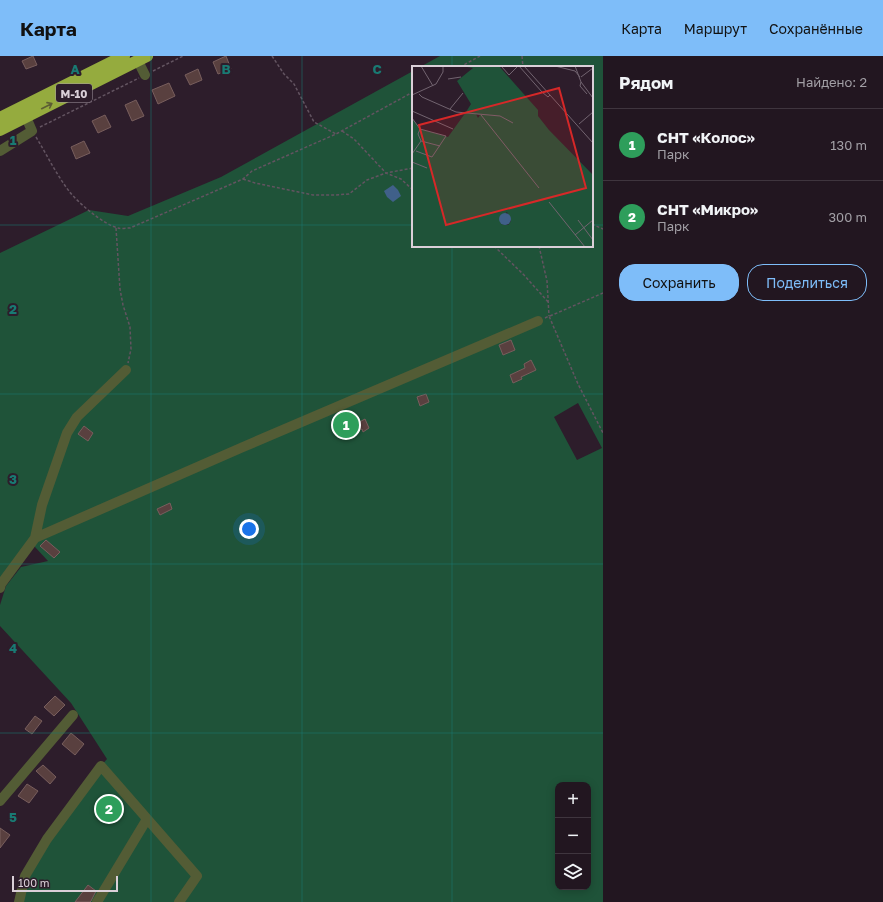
<!DOCTYPE html>
<html lang="ru">
<meta charset="utf-8">
<style>
body{margin:0;font-family:"Golos Text",sans-serif;background:#2e232d;color:#f1f3f6}
.controls{position:absolute;right:12px;bottom:12px;display:grid;overflow:hidden;border-radius:8px;box-shadow:0 2px 10px #0003}
.controls button{width:36px;height:36px;display:grid;place-items:center;padding:0;border:0;border-bottom:1px solid #3f353e;background:#221620;color:#f1f3f6;font:20px sans-serif}
.scale{position:absolute;left:12px;bottom:10px;width:106px;box-sizing:border-box;padding-left:4px;border:2px solid #dacfd8;border-top:0;font-size:11px;line-height:14px;white-space:nowrap;color:#dacfd8;-webkit-text-stroke:3px #2d1d2b;paint-order:stroke}
.you{position:absolute;left:249px;top:473px;width:14px;height:14px;margin:-10px;border:3px solid #fff;border-radius:50%;background:#1a73e8;box-shadow:0 0 0 6px #1a73e833}
.badge{display:grid;place-items:center;width:26px;height:26px;border-radius:50%;background:#7ebdf9;color:#fff;font-size:13px;font-weight:700}
.pin{position:absolute;translate:-50% -50%;border:2px solid #fff;box-shadow:0 1px 4px #0006}
.list{margin:0;padding:0;list-style:none}
h2{display:flex;justify-content:space-between;align-items:center;height:52px;margin:0;padding:0 16px;font-size:17px}
h2 small{font-size:13px;font-weight:400;color:#a29fa5}
.list li{display:grid;grid-template-columns:26px 1fr auto;gap:12px;align-items:center;box-sizing:border-box;height:72px;padding:0 16px;border-top:1px solid #3f353e}
.list b{display:block;font-size:15px;white-space:nowrap}
.list p{margin:0;font-size:13px;white-space:nowrap;color:#a29fa5}
.list em{font-size:13px;font-style:normal;color:#a29fa5}
.actions{display:flex;gap:8px;padding:12px 16px}
.actions a{flex:1;padding:9px 0;border:1px solid #7ebdf9;border-radius:16px;text-align:center;font-size:14px;color:#7ebdf9}
.actions .main{background:#7ebdf9;color:#111}
.icon{flex:none;width:22px;height:22px;fill:none;stroke:currentColor;stroke-width:2;stroke-linecap:round;stroke-linejoin:round}
.map{position:relative;flex:none;width:603px;height:846px;overflow:hidden}
header{display:flex;align-items:center;gap:24px;box-sizing:border-box;height:56px;padding:0 20px;background:#7ebdf9;color:#111}
header strong{font-size:19px}
nav{display:flex;gap:22px;margin-inline-start:auto;font-size:14px}
main{display:flex}
aside{flex:1;background:#221620}
.map>svg:first-child{display:block}
.green{fill:#1f5339;fill-rule:evenodd}
.water{fill:#406089}
.building{fill:#59403f;stroke:#785e5d}
.lines{fill:none;stroke-linecap:round;stroke-linejoin:round}
.path{stroke:#635461;stroke-width:1.5;stroke-dasharray:3 2;stroke-linecap:butt}
.minor{stroke:#535c35;stroke-width:10}
.highway{stroke:#95ab3e;stroke-width:12}
.oneway{stroke:#5c5d34}
.grid{fill:none;stroke:#197a73;stroke-width:1;stroke-opacity:0.55}
.labels{text-anchor:middle;dominant-baseline:central;stroke-width:4;stroke-linejoin:round;paint-order:stroke}
.shield{fill:#2d1d2b;stroke:#a69aa4;stroke-width:1}
.shield-label{font-size:11px;font-weight:bold;fill:#dacfd8}
.inset-road{fill:none;stroke:#726470;stroke-width:1}
.view{fill:#d62828;fill-opacity:0.15;stroke:#d62828;stroke-width:2}
.inset-edge{fill:none;stroke:#dacfd8;stroke-width:2}
.grid-label{font-size:13px;text-anchor:middle;font-weight:bold;fill:#197a73;stroke:#2d1d2b;stroke-width:4;stroke-linejoin:round;paint-order:stroke}
</style>
<header>
<strong>Карта</strong>
<nav><a>Карта</a><a>Маршрут</a><a>Сохранённые</a></nav>
</header>
<main>
<div class="map">
<svg width="603" height="846" viewBox="0 0 603 846">
<rect width="100%" height="100%" fill="#2d1d2b"/>
<!-- green -->
<path class="green" d="M440,0H603V846H19L25,820L101,710L107,703L71,647L0,570V549L6,530L21,511L48,505L35,491V483L0,533V197L89,154L128,160L221,121L413,15V190H592V11H420ZM578,347L602,392L577,404L554,361ZM558,729H588V831H558Z"/>
<!-- water -->
<path class="water" d="M393,129L398,134L401,140L393,146L387,141L384,135Z"/>
<!-- building -->
<path class="building" d="M33,0L37,9L26,13L22,5Z
M226,0L231,13L218,18L213,6Z
M198,13L202,24L190,29L185,19Z
M169,27L175,40L158,48L152,34Z
M136,44L144,60L132,65L125,49Z
M105,59L111,71L98,77L92,65Z
M84,85L90,97L76,103L71,91Z
M511,284L515,294L503,299L499,289Z
M531,304L536,314L521,321L522,323L513,327L510,319L525,312L524,308Z
M426,338L429,346L420,350L417,341Z
M365,363L369,372L363,376L362,373L349,379L346,373Z
M84,370L93,377L88,385L78,378Z
M170,447L172,453L160,459L157,453Z
M46,484L60,496L54,502L40,490Z
M55,640L65,649L54,660L44,651Z
M35,660L42,665L32,678L25,673Z
M71,677L84,688L75,699L62,688Z
M43,709L56,721L50,728L36,715Z
M27,728L38,735L29,747L18,740Z
M0,772L10,779L0,792Z
M88,829L96,835L91,845L90,846H75Z"/>
<g class="lines">
<!-- path -->
<path class="path" d="M272,0L284,18L294,28L314,66L336,78
M522,0L523,11
M460,11L480,0
M153,15L183,0
M40,71L139,22
M342,75L354,83L386,117L413,112
M36,81C47,99 56,118 69,135C77,146 104,169 118,172C121,173 126,172 130,172L243,123L252,115L336,78L413,36
M243,123L255,127L313,139H335L349,138L367,124L386,117L401,123L413,134
M592,168L603,173
M116,172L120,233L123,249L130,271L131,293L128,307
M494,190L524,219L549,247
M539,190L547,225L549,260
M550,260L603,237
M545,262L549,260L578,328L603,377"/>
<!-- minor -->
<path class="minor" d="M138,5L145,19
M0,95L32,75L26,61
M35,482L243,391L538,265
M0,532L1,528L35,482L42,449L67,377L77,361L126,314
M0,745L73,659
M19,846L25,820L47,783L101,710L197,820L179,846
M97,846L147,763"/>
<!-- highway -->
<path class="highway" d="M0,62L124,0
M0,74L147,0"/>
</g>
<!-- one-way arrows -->
<defs><path id="oneway-shaft" d="M-6 0H5M1.5-3L5.5 0L1.5 3" fill="none" stroke-width="1.6" stroke-linecap="round" stroke-linejoin="round"/></defs>
<use class="oneway" href="#oneway-shaft" transform="translate(47 50) rotate(-27)"/>
<!-- grid -->
<path class="grid" d="M151,0V846M302,0V846M452,0V11M0,169H413M592,169H603M452,190V846M0,338H603M0,508H603M0,677H603"/>
<g class="labels">
<!-- shield labels -->
<rect class="shield" x="56" y="28" width="36" height="18" rx="3"/>
<g class="shield-label">
<text x="74" y="37">М-10</text>
</g>
</g>
<!-- overview -->
<g transform="translate(412 10)">
<rect width="181" height="181" fill="#2d1d2b"/>
<path d="M49,0H87L126,44V50L137,64L181,109V181H0V52L8,63L36,71L54,46L64,48L66,52L68,49L54,46L59,38L45,15L61,2ZM95,146L99,155L96,159L89,158L88,152Z" fill="#1f5339" fill-rule="evenodd"/>
<path d="M87 153a6 6 0 1 1 12 0a6 6 0 1 1-12 0Z" fill="#406089"/>
<path class="inset-road" d="M9,0L21,20M107,0L130,26L136,31L138,29M112,0L181,77M143,0L163,5L168,11M163,0L169,16L181,32M90,1L97,9L106,0M169,11L181,2M36,13L49,11M169,16L168,20L175,28M7,28L10,31L44,46L88,50L101,57M0,29L24,18L31,6V0M38,43L51,27M0,45L41,63M69,49L127,122M0,52L8,63M167,58L181,46M9,75L28,80M0,88L9,75L6,68L8,63L34,70L20,91L4,85M0,96L15,102M137,136L173,181M166,154L181,174M163,169L181,154"/>
<path class="view" d="M147,22L174,122L34,159L7,59Z"/>
<rect width="181" height="181" class="inset-edge"/>
</g>
<g class="grid-label">
<text x="75" y="18">A</text>
<text x="226" y="18">B</text>
<text x="377" y="18">C</text>
<text x="13" y="89">1</text>
<text x="13" y="258">2</text>
<text x="13" y="428">3</text>
<text x="13" y="597">4</text>
<text x="13" y="766">5</text>
</g>
</svg>
<div class="controls">
<button>+</button>
<button>−</button>
<button><svg class="icon" aria-label="layers" viewBox="0 0 24 24"><path d="M12 4l9 5-9 5-9-5zM3 14l9 5 9-5"/></svg></button>
</div>
<div class="scale">100 m</div>
<div class="you"></div>
<div class="pin badge" style="left:346px;top:369px;background:#2e9e5b">1</div>
<div class="pin badge" style="left:109px;top:753px;background:#2e9e5b">2</div>
</div>
<aside>
<h2>Рядом<small>Найдено: 2</small></h2>
<ul class="list">
<li><span class="badge" style="background:#2e9e5b">1</span><div><b>СНТ «Колос»</b><p>Парк</p></div><em>130 m</em></li>
<li><span class="badge" style="background:#2e9e5b">2</span><div><b>СНТ «Микро»</b><p>Парк</p></div><em>300 m</em></li>
</ul>
<div class="actions"><a class="main">Сохранить</a><a>Поделиться</a></div>
</aside>
</main>
